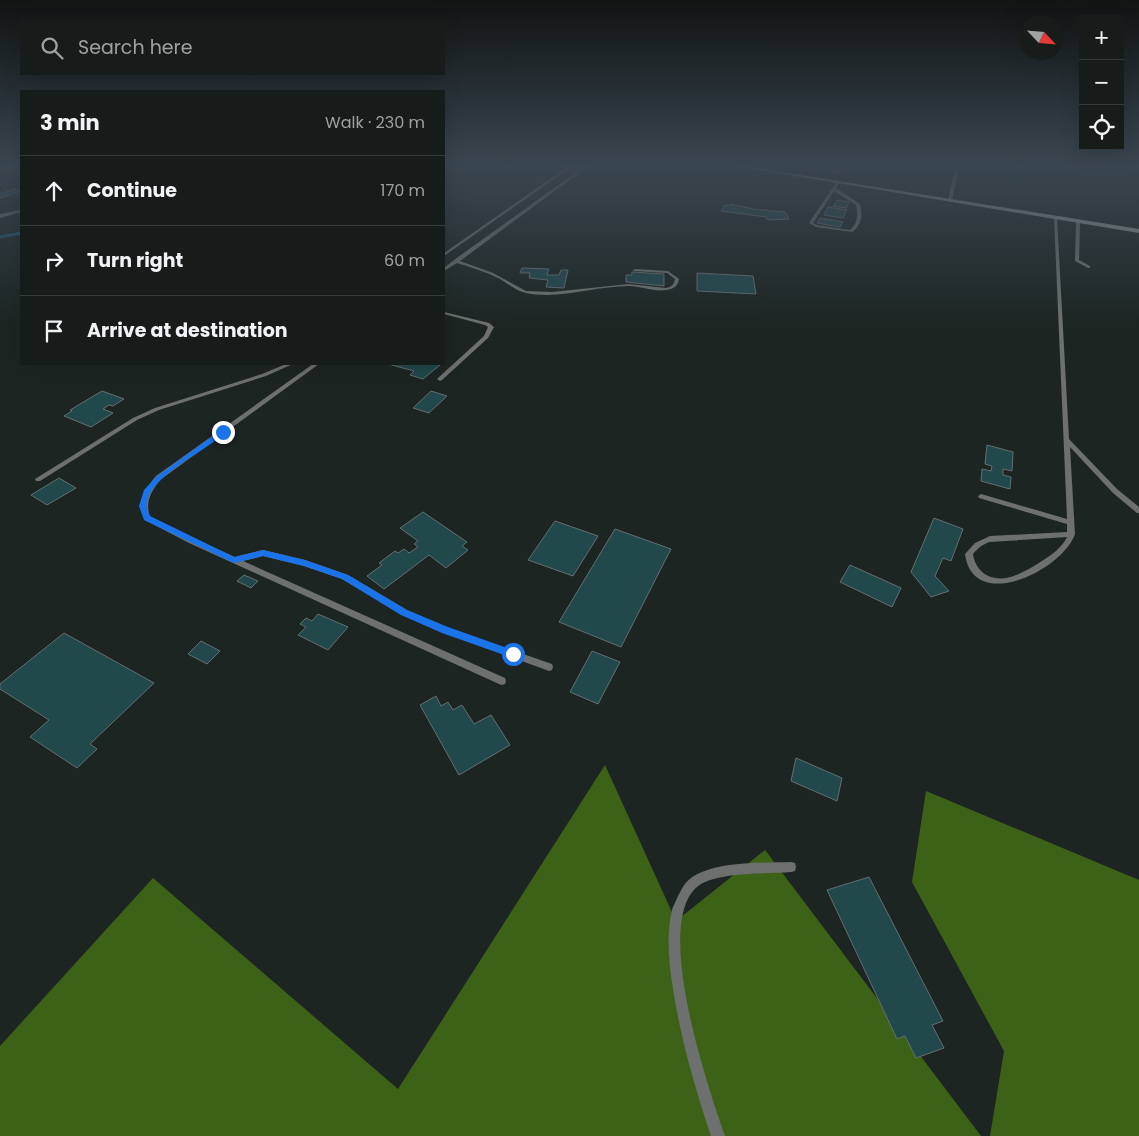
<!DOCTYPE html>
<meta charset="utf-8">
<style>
body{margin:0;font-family:Poppins,sans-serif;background:#1f2523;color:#f1f3f6}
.controls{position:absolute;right:15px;top:15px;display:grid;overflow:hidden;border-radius:0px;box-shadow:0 5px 20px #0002}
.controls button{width:45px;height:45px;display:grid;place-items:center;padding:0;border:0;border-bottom:1px solid #353a39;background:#161c1a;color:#f1f3f6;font:25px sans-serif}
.compass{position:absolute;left:1019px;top:15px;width:45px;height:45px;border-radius:50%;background:#161c1a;box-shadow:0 5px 20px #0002;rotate:116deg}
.stop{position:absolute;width:15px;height:15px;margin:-11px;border:4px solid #1a73e8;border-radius:50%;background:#fff}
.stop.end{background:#1a73e8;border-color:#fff;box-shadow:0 1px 5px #0008}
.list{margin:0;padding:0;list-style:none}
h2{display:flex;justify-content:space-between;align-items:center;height:65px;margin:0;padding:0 20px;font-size:21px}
h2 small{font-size:16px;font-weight:400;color:#9ea1a2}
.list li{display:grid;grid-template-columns:32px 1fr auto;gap:15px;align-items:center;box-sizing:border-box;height:70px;padding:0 20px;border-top:1px solid #353a39}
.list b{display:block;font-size:19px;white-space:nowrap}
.list em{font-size:16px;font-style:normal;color:#9ea1a2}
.icon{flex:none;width:28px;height:28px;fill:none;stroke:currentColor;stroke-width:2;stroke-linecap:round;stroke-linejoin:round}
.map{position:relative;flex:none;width:1139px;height:1136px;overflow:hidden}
.search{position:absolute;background:#161c1a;box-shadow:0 5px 20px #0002;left:20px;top:20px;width:425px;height:55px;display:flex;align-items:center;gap:12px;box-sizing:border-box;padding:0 18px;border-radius:0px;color:#9ea1a2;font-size:19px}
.panel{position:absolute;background:#161c1a;box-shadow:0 5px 20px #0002;left:20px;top:90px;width:425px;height:275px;border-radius:0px}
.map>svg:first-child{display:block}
.forest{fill:#3c6217}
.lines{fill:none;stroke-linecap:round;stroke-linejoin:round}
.stream{stroke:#21586d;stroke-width:3}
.building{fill:#21484b;stroke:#656e6f}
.service{fill:#6d706e;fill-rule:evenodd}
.minor{fill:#6d706e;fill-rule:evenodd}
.secondary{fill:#979c99;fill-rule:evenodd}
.route{fill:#1a73e8}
</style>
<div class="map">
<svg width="1139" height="1136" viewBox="0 0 1139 1136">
<rect width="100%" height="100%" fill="#1d2523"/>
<!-- forest -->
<path class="forest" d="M605,765L676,921L765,850L981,1136H0V1046L153,878L398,1089Z
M926,791L1139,880V1136H990L1004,1051L912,882Z"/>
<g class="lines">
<!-- stream -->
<path class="stream" d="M0,237L21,233"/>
</g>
<!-- building -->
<path class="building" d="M819,165H837L853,168L850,172L840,170L839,172L816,169Z
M15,189L21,191L0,198V194Z
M837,200L849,202L846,208L833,206Z
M731,204L753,209L785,212L789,219L768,220L766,217L721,211L725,205L730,206Z
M828,207L847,210L843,218L824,215Z
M820,218L843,222L840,227L817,223Z
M522,268L549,269L547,275H559L561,270H568L564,288L546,287L548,280L529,278L530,273H520Z
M632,272L664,274V286L626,282V275H632Z
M697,273L753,276L756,294L697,291Z
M388,364H436L440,365L423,379L410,375L414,371Z
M102,391L124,399L113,406L109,405L103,409L113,413L91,427L64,416L72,411L70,410Z
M431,391L447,396L429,413L413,408Z
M987,445L1013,452L1012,471L1003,469V475L1011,477L1010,489L981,481L982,469L991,471L992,466L985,464Z
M59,478L76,488L47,505L31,495Z
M423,512L467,542L462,546L468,550L446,568L429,555L384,589L367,576L382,565L379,563L395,551L398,553L404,549L409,553L418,547L414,544L418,541L400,528Z
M934,518L963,529L951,561L943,558L935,576L949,591L931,597L911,572Z
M555,521L598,536L573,576L528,560Z
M615,529L671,549L621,647L559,622Z
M850,565L901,588L892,607L840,582Z
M244,575L258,581L251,588L237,581Z
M318,614L348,627L328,650L298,635L306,627L300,624L306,618L312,621Z
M64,633L154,683L90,744L97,749L77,768L30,737L49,720L0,689V684Z
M201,641L220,651L207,664L188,654Z
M592,651L620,662L598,704L570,692Z
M436,696L441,706L448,702L453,710L462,705L474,724L491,715L510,745L459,775L420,705Z
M796,758L842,778L837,801L791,781Z
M869,877L943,1021L932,1025L944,1048L916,1058L905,1036L897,1039L827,890Z"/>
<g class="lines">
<!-- service -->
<path class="service" d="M570,165H574L444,256V253Z
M586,165H590L460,261L493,273L526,291L552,292L629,284L666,288C671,287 674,285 675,279L667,273L633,271V270L635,269L668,271L679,279C678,286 674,289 666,290C654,292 641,286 629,286C594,286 561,300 526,293C516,291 509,284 500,279C486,272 471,267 457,263L444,271V268L454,260Z
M956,165H960L952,200L950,201L948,200Z
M837,181L840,182L836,188L860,204C863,215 862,225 852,232L816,227L809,223ZM834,191L856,205C858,214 858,223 850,230L817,225L813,223Z
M1054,217L1057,218L1069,439L1117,489L1139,507V513H1137L1113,493L1070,447L1075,534C1063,570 973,614 965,554L975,543L990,536L1067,532V524L979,498L978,496L981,494L1067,519ZM1067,537C1062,548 1051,555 1042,561C1033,567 1024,572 1014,576C995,583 976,575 973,554C978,548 983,544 990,542Z
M1078,220L1080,221V226L1079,260L1090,266V268H1088L1075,261L1076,221Z
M444,312L489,323L494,327L488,338L442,380L440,381L437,379L438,378L484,336L488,327L485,325L444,314Z
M286,364H293L266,376L159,410L137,420L40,481H36L35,479L133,418L155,408L262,374Z
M313,364H319L160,480C151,492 145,501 150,517L195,539L235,557L263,550L305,560L348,575L407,610L448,628L552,664L553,667L552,670L549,671L442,632L401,614L342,579L304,566L263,556L243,561L505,678L506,681L505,684L502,685L499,684L189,543L145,520C136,501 144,491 156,476Z
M791,862L795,863L796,867L795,871L791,872C766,874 722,872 701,884C649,916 709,1090 725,1136H711C695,1088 681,1040 673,989C669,964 666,936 672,910C673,906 676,901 678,896C682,889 684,883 691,878C715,861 762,863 791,862Z"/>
<!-- minor -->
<path class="minor" d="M21,210V212L0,218V214Z"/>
<!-- secondary -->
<path class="secondary" d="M0,165L21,167V169L0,167Z
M729,165H738L1139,229V233Z"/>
</g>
<!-- sky -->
<linearGradient id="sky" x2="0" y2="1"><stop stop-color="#101413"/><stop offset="0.51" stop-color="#3a4650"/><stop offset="1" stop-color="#3a4650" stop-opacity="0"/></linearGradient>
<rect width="1139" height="324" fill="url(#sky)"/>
<!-- route -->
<path class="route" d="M221,430L226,432C207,451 148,476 147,505C146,509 149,513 150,516L234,557L263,550L305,560L348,575L407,610L448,627L516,651V657L513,658L442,633L401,615L342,579L304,566L263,556L234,563L144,520L139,506L144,490L156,477Z"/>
</svg>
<div class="controls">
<button>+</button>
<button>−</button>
<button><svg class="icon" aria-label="locate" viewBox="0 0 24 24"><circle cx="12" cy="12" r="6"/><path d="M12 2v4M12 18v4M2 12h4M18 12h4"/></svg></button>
</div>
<svg class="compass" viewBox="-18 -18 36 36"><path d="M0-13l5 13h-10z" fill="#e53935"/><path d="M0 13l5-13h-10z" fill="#9ea1a2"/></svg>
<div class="stop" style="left:513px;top:654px"></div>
<div class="stop end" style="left:223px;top:432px"></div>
<div class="search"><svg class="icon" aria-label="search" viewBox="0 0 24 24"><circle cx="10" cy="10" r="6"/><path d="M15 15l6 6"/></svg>Search here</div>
<section class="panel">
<h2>3 min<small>Walk · 230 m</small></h2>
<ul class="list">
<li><svg class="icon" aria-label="ahead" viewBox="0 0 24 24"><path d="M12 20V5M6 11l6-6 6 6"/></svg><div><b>Continue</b></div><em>170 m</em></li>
<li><svg class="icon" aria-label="right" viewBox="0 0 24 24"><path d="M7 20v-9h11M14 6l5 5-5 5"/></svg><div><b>Turn right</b></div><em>60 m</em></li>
<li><svg class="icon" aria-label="arrive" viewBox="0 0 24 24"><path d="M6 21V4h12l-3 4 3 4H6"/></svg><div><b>Arrive at destination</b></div></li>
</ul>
</section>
</div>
